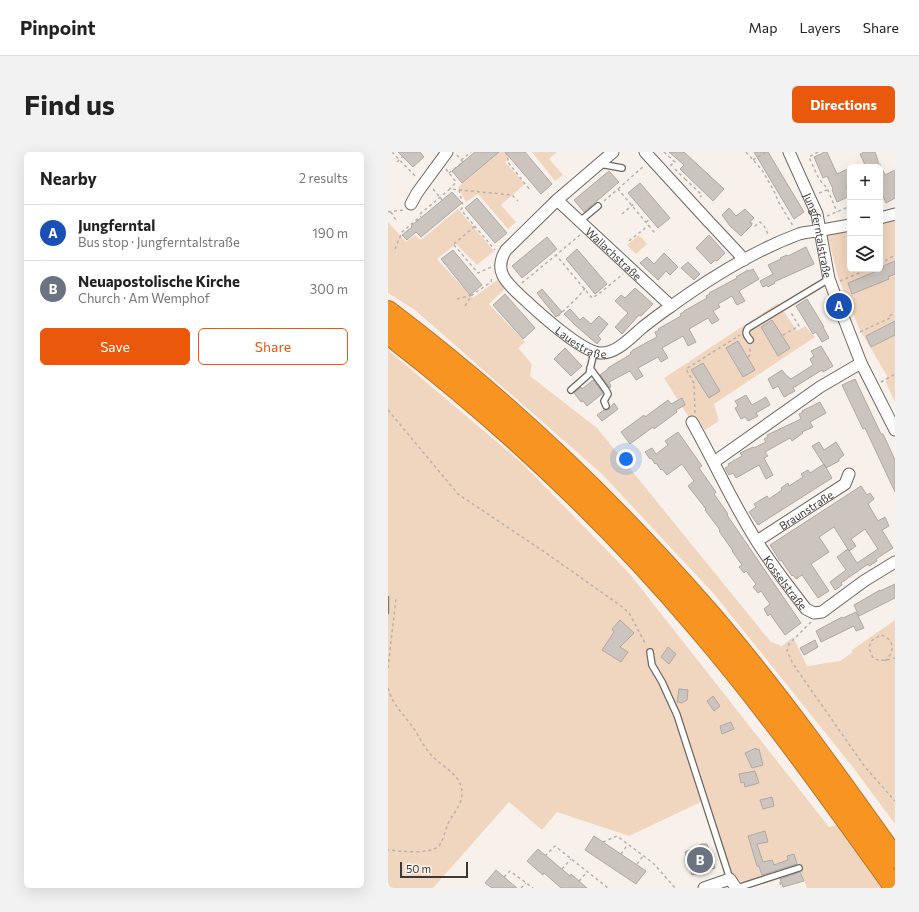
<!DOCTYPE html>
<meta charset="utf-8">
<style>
body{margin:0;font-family:Commissioner,sans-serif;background:#f2f2f2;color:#222}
.controls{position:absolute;right:12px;top:12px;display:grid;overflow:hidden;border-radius:6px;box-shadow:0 4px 16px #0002}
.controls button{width:36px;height:36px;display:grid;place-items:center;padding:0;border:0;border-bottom:1px solid #e0e0e0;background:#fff;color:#222;font:20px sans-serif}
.scale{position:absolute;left:12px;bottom:10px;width:68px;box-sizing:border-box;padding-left:4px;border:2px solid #3b3836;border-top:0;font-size:11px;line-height:14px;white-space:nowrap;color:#3b3836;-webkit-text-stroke:3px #f8f1eb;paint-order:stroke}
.you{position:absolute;left:238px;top:307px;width:14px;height:14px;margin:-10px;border:3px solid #fff;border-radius:50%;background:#1a73e8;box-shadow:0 0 0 6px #1a73e833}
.badge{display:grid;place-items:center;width:26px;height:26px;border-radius:50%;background:#ea580c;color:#fff;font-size:13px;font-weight:700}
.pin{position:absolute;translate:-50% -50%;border:2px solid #fff;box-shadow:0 1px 4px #0006}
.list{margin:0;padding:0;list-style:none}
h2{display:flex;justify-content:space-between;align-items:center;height:52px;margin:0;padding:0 16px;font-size:17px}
h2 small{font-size:13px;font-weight:400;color:#767676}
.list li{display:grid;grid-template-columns:26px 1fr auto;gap:12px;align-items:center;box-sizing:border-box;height:56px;padding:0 16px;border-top:1px solid #e0e0e0}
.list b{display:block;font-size:15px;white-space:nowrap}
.list p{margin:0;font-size:13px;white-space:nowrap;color:#767676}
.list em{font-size:13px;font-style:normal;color:#767676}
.actions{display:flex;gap:8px;padding:12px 16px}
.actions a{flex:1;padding:9px 0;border:1px solid #ea580c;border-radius:6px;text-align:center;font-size:14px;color:#ea580c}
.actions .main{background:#ea580c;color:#fff}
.icon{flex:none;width:22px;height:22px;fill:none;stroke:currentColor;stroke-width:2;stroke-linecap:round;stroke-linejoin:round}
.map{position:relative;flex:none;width:507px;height:736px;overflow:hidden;border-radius:6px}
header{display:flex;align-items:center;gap:24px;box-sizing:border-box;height:56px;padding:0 20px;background:#fff;border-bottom:1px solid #e0e0e0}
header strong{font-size:19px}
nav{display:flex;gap:22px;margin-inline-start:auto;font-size:14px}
.intro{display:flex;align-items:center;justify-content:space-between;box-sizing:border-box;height:96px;padding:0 24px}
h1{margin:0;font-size:28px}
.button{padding:10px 18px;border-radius:6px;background:#ea580c;color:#fff;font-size:14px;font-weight:700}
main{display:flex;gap:24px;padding:0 24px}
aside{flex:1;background:#fff;border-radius:6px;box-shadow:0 4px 16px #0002}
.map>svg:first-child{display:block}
.green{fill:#f1d6bf}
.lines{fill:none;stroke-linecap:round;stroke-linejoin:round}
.stream{stroke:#907864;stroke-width:2.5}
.building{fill:#ccc5bf;stroke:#afa8a3}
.service-casing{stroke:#6d6762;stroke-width:8}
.minor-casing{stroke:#6d6762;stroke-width:13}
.motorway-casing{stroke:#b67429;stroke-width:22}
.path{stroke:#b6b1ac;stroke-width:1.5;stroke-dasharray:3 3;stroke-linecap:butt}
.service{stroke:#fff;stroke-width:5.5}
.minor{stroke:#fff;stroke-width:11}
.motorway{stroke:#f89522;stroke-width:20}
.labels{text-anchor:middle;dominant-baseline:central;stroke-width:3;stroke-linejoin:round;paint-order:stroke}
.street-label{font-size:11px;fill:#3b3836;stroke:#f8f1eb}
</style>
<header>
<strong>Pinpoint</strong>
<nav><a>Map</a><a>Layers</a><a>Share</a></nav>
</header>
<div class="intro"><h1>Find us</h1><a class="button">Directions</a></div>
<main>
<aside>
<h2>Nearby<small>2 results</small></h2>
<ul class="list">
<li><span class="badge" style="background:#1a4fb4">A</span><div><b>Jungferntal</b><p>Bus stop · Jungferntalstraße</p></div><em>190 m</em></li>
<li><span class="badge" style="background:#6b7280">B</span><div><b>Neuapostolische Kirche</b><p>Church · Am Wemphof</p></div><em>300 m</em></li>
</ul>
<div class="actions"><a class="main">Save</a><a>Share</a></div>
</aside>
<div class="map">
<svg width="507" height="736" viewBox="0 0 507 736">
<rect width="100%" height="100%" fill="#f8f1eb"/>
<!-- green -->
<path class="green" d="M111,0H128L117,10L137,32L113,53L128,70L120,77L90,42L78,50L70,35Z
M144,0H169L161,7L175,23L167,29Z
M70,57L106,99L89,113L68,92L49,107L85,146L109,128L117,137L101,152L137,190L130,196L144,212L142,224L209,276L383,490L394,494L405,485L419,514L452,509L464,501V498L507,468V672L464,614L326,442L215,323L27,158L0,141V70L18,90L27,83L33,88Z
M506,65L507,68V250L498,231L499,224L471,176L450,125L439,81L462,76V117H492V69Z
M251,83L259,92L248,102L239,93Z
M390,151L409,179L417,174L427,185L326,252L331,269L317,278L310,267L300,264L276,226Z
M0,198L134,311L241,421L441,675L448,673L495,736H419L410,713L357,731L337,723L313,650L241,684L169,660L154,678L121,650L45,736H0Z"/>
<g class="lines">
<!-- stream -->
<path class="stream" d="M0,445V461"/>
</g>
<!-- building -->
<path class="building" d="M10,0H32L36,5L25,15Z
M87,0H111L74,31L64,19Z
M117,0H137L164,32L153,42Z
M281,0H296L336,37L325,49L292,17L296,13Z
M366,0H380L416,60L406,67Z
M437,0H439L449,22L462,16V32L458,34L462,44L449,50L444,38L445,37L439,24L435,26L426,5Z
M476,0H487L492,15H478L472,2Z
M492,12L497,23L507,18V46L498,51L492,38Z
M221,19L231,30L196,60L186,48Z
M252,31L282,66L270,76L240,41Z
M64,40L74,51L33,85L28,80L19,88L14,83L24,75L23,74Z
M89,46L119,81L107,91L77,56Z
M341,56L348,64L357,57L366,66L362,70L364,73L353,84L342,74L334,63Z
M321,83L337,101L329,109L327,108L323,112L308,96Z
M159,85L169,97L134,126L124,114Z
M418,95L426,112L386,130L387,131L380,135L379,133L375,135L372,129L385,122L380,113L393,107L392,106L399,103L400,104Z
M189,97L219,132L207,142L178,107Z
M65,98L94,133L82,143L53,107Z
M276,101L290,115L282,123L278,119L270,128L252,111L259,105L266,112Z
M507,109V122L500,125L501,127L464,142L460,131L496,116L495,114Z
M300,110L312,122L306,128L293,116Z
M365,117L371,127L351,139L357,149L349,153L344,144L330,152L332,155L325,159L331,168L324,172L320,166L301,177L308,190L300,194L295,184L274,196L280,206L273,210L270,205L250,216L255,224L248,228L242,219L221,230L223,234L222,236L212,223L220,217V216L243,202L242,201L245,198L269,185L267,180L271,178L270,177L293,164L292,162L296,160V159L319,146L318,144L322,142L321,141L349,126L348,125L360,118L361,119Z
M247,136L265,152L253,164L251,163L234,182L227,175L240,161L227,149L233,143L237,146Z
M154,137L174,160L168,165L149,141Z
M117,142L147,176L135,187L105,153Z
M419,147L436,175H435L441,186L434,190L428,180L425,182L408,154Z
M182,157L192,168L195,165L203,172L211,164L220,172L210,184L213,187L209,192L187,173L176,162Z
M384,168L402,196L390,204L373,175Z
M507,169V183L483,195L478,184Z
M350,189L367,218L355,225L338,196Z
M433,194L445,214L435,220L434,218L405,236L407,239L396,245L390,234L385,237L380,227L394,218L398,223L403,227L425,213L422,207L426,204L423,199Z
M177,196L194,214L183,224L166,207Z
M315,211L332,239L321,246L303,218Z
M467,227L493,282H495L507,308V340L477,276L475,277L454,233Z
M205,228L215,241L199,254L195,249L193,250L186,241L193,235L194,237Z
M358,243L364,253L378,245L382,253L368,261L370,264L360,269L357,265L353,267L347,256L350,254L347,249Z
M294,246L297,253L288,258L289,260L266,277L265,275L242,292L233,280L256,263L257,265L280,248L283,252Z
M432,250L438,261L422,270L425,275L414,280L415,281L404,289L402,286L377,300L380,304L376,306L385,323L378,327L371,313L348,326L345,321L341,323L337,316L341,314L340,312L354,304L352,301L365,295L366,296L378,290L376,287L380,285L379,283L413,267L411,262L415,260L414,259Z
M226,251L230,257L214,269L209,263L216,258H220Z
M290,280L314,314L311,316L328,340L326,342L340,362L339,363L413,471L397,483L382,462L380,464L376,457L382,452L373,439L370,441L365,435L368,432L358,419L356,421L351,415L354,413L344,399H345L331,379L332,378L317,358L318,357L300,334L306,329L294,312L279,323L274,317L273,318L268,311L267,312L263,306L262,307L257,300L264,296L268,302L280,293L277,289Z
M431,290L436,298L448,290L456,303L451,307V309L438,316L424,294Z
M436,312L444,326L370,373L361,360L368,355L366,352L379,344L381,347L394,338L393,336L400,331L401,334L415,325L413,322L420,318L422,321Z
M473,334L479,343L482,341L486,347L480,352L490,369L497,365L501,374L494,378L505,396L488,407L489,409L481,414L480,412L453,431L454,433L447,438L442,430L458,418L449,405L460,397L469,411L490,397L477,377L463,387L468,394L461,399L446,375L431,385L441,400L423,412L441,439L430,446L414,423L408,427L405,423L404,424L393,408L392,409L382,393Z
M507,432V446L471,464L466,453L492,438V439Z
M468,460L476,476L468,479L466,474L433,490L428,479L454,465L455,466Z
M232,468L246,481L232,495L240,500L233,510L214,498L226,480L224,477Z
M427,488L430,495L416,503L412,496Z
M280,495L288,502L281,512L273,505Z
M291,537L300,538L299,548L294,551L289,550Z
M325,544L332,554L326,559L319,549Z
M343,570L346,577L334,582L332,574Z
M368,596L369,598L371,597L375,613L364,616L357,601Z
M367,619L371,631L357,635L356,630L353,631L351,622Z
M384,645L386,654L375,657L372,648Z
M377,679L380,690L369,692L375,710L384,708L386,713L400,708L399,704L406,702L409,712L374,723L371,714H369L360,684Z
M206,684L258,719L248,732L197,698Z
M314,692H319L327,716L304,723L297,700Z
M150,697L182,724L183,722L199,736H173L156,721L155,723L139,709Z
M108,718L116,725L129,736H104L97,731Z
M412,720L416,729L395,735L392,727Z"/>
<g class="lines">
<defs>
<path id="service" d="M212,12L234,16
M192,69L210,54
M362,188C359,184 356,181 360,176L441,127
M202,216L218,238L220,242L216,249L218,254
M183,238L201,222L206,200
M262,500L264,513L274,530L289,563L342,727
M349,736L411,716"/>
<g id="minor">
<path id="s1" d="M225,0L169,48L118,98C104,120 120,132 136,147C151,161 194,200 212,201C229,202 244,184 255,175C264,168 273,161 282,155C322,126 365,99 411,82C417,80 423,80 429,79C440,77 451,75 462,73"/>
<path d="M257,0L322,71"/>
<path id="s2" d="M401,0L429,62L441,127L451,154L473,211L507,278"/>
<path id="s3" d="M169,48L283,154"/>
<path d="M23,52L29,41L59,0"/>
<path d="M492,66L507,62"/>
<path d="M324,73L352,103L356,108"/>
<path id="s4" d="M304,270C326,309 344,350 368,388C383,412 401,435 418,457L426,461L434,460L476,429L507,410"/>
<path d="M326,310L432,235L473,211"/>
<path id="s5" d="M369,389L457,332L461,322"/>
<path d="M316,736L342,727L348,736"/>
</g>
<path id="motorway" d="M0,159C118,248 226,351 323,463C389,540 448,623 507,706
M0,182C113,269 218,367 310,476C381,559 444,648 507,736"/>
</defs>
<!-- service casing -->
<use href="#service" class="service-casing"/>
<!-- minor casing -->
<use href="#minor" class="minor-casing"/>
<!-- motorway casing -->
<use href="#motorway" class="motorway-casing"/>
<!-- path -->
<path class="path" d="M4,0L29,26
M118,0L120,8L119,9L142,38
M276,0L287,10L282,14
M358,0L374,18L387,41L390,49L405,74
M430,0L421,5L431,27L439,36L449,60
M73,8L83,0
M365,8L378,0
M9,10L15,4
M58,17L68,30L62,37
M287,17L297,27
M61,21L75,10L68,2
M297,27L314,43L312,45
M45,37L54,48
M230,37L257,13
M71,38L75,54L73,58L107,98
M431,41L439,38
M216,49L230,37L266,80L269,78
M0,60L15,58
M3,60L9,70
M32,62L62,37L124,43L130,49
M234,62L248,50
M439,64L458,56L461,58
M258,70L262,67
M362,70L367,74L372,70L376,74L381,84
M192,83L168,103L204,146L212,141L235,122
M241,89L261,73
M66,92L87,74
M66,93L90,121L103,115
M7,97L14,80L33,64
M492,112L507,103
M452,129L481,117
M134,131L168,103
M69,147L84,143
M77,154L84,143L103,130L104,124
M170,164L190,145L199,134
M472,180L502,166L501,164L507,161
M395,183L411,174L402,159
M360,205L362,203V194
M493,230L507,222
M0,258L70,342L158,401L233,454L241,461L258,493
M307,261L306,231L298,217L352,183
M423,470L401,492L399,499L405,512L477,615L507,649
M497,509C507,500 507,487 493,483L483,489L481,496L485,506C493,510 499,508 507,506
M0,516L8,446
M0,536C4,553 17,563 26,577C32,586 37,597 45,605C56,616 74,623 74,641C74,655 63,663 59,674C57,680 55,689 51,694C41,703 13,699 0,698
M215,690L229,684L265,711L287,736
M233,702L240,692
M157,704L167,694L220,736
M249,712L255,704
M174,717L183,707
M116,725L122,719L145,736
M191,729L199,720
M392,730L393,736
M133,736L138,731"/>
<!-- service -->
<use href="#service" class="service"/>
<!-- minor -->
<use href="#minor" class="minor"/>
<!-- motorway -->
<use href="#motorway" class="motorway"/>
</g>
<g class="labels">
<!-- street labels -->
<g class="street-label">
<text stroke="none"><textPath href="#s2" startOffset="89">Jungferntalstraße</textPath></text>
<text stroke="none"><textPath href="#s3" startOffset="78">Wallachstraße</textPath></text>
<text stroke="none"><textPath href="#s1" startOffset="276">Lauestraße</textPath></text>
<text stroke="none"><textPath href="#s5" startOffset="58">Braunstraße</textPath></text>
<text stroke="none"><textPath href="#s4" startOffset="186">Kosselstraße</textPath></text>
</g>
</g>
</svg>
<div class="controls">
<button>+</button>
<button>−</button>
<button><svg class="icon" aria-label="layers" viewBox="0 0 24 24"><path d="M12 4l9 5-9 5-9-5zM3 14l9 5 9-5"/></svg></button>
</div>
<div class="scale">50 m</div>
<div class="you"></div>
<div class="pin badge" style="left:451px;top:154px;background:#1a4fb4">A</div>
<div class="pin badge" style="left:312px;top:708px;background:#6b7280">B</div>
</div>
</main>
